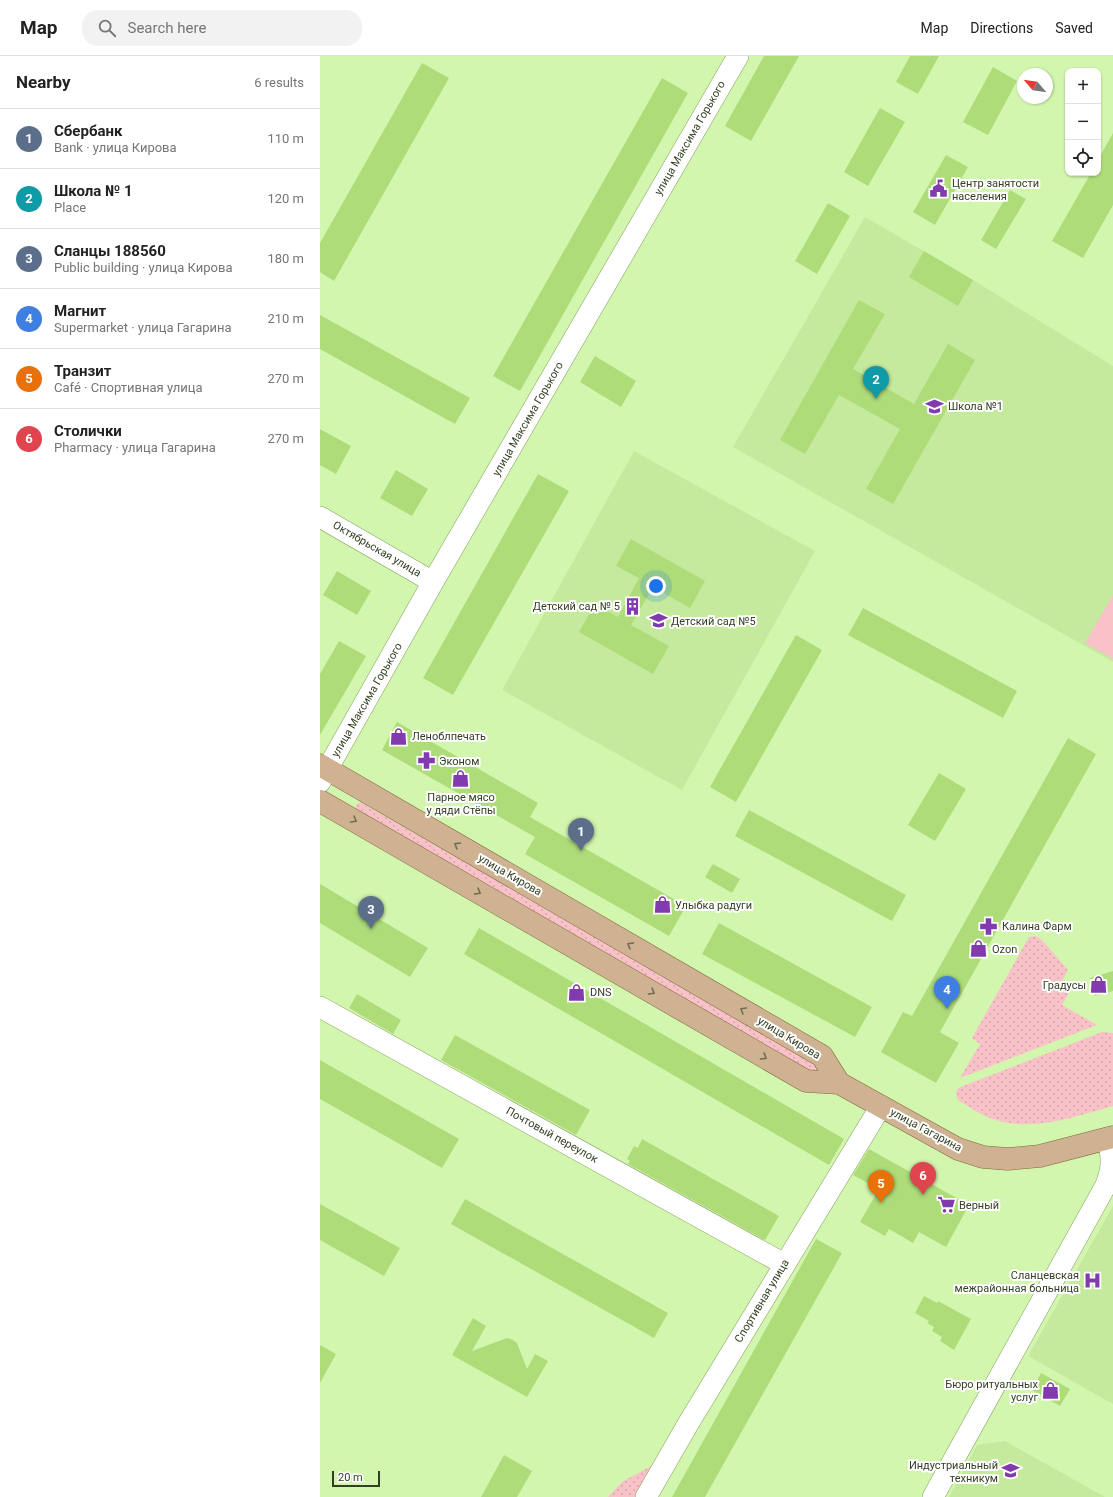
<!DOCTYPE html>
<meta charset="utf-8">
<style>
body{margin:0;font-family:Roboto,sans-serif;background:#f2f2f2;color:#222}
.controls{position:absolute;right:12px;top:12px;display:grid;overflow:hidden;border-radius:8px;box-shadow:0 1px 3px #0004}
.controls button{width:36px;height:36px;display:grid;place-items:center;padding:0;border:0;border-bottom:1px solid #e0e0e0;background:#fff;color:#222;font:20px sans-serif}
.compass{position:absolute;left:697px;top:12px;width:36px;height:36px;border-radius:50%;background:#fff;box-shadow:0 1px 3px #0004;rotate:299deg}
.scale{position:absolute;left:12px;bottom:10px;width:48px;box-sizing:border-box;padding-left:4px;border:2px solid #323f23;border-top:0;font-size:11px;line-height:14px;white-space:nowrap;color:#323f23;-webkit-text-stroke:3px #fff;paint-order:stroke}
.you{position:absolute;left:336px;top:530px;width:14px;height:14px;margin:-10px;border:3px solid #fff;border-radius:50%;background:#1a73e8;box-shadow:0 0 0 6px #1a73e833}
.badge{display:grid;place-items:center;width:26px;height:26px;border-radius:50%;background:#111827;color:#fff;font-size:13px;font-weight:700}
.pin{position:absolute;translate:-50% -33px;filter:drop-shadow(0 1px 2px #0008)}
.pin::after{content:'';position:absolute;top:21px;width:14px;height:12px;background:inherit;clip-path:polygon(0 0,100% 0,50% 100%)}
.list{margin:0;padding:0;list-style:none}
h2{display:flex;justify-content:space-between;align-items:center;height:52px;margin:0;padding:0 16px;font-size:17px}
h2 small{font-size:13px;font-weight:400;color:#767676}
.list li{display:grid;grid-template-columns:26px 1fr auto;gap:12px;align-items:center;box-sizing:border-box;height:60px;padding:0 16px;border-top:1px solid #e0e0e0}
.list b{display:block;font-size:15px;white-space:nowrap}
.list p{margin:0;font-size:13px;white-space:nowrap;color:#767676}
.list em{font-size:13px;font-style:normal;color:#767676}
.icon{flex:none;width:22px;height:22px;fill:none;stroke:currentColor;stroke-width:2;stroke-linecap:round;stroke-linejoin:round}
.map{position:relative;flex:none;width:793px;height:1441px;overflow:hidden}
header{display:flex;align-items:center;gap:24px;box-sizing:border-box;height:56px;padding:0 20px;background:#fff;border-bottom:1px solid #e0e0e0}
header strong{font-size:19px}
nav{display:flex;gap:22px;margin-inline-start:auto;font-size:14px}
.search{width:280px;height:36px;background:#f2f2f2;display:flex;align-items:center;gap:10px;box-sizing:border-box;padding:0 14px;border-radius:16px;color:#767676;font-size:15px}
main{display:flex}
aside{flex:1;background:#fff}
.map>svg:first-child{display:block}
.built{fill:#c5ea9d}
.grass{fill:url(#grass-dots)}
.garden{fill:#f9c1c8}
.building{fill:#aedc79}
.lines{fill:none;stroke-linecap:round;stroke-linejoin:round}
.minor-casing{stroke:#809f5c;stroke-width:22}
.major-casing{stroke:#82693c;stroke-width:23}
.minor{stroke:#fff;stroke-width:21}
.major{stroke:#ceb292;stroke-width:22}
.oneway{stroke:#706d4f}
.labels{text-anchor:middle;dominant-baseline:central;stroke-width:4;stroke-linejoin:round;paint-order:stroke}
.street-label{font-size:11px;fill:#323f23;stroke:#fff}
.poi-label{font-size:11px;fill:#323f23;stroke:#fff;text-anchor:start}
</style>
<header>
<strong>Map</strong>
<div class="search"><svg class="icon" aria-label="search" viewBox="0 0 24 24"><circle cx="10" cy="10" r="6"/><path d="M15 15l6 6"/></svg>Search here</div>
<nav><a>Map</a><a>Directions</a><a>Saved</a></nav>
</header>
<main>
<aside>
<h2>Nearby<small>6 results</small></h2>
<ul class="list">
<li><span class="badge" style="background:#5c6f8a">1</span><div><b>Сбербанк</b><p>Bank · улица Кирова</p></div><em>110 m</em></li>
<li><span class="badge" style="background:#0f9aa8">2</span><div><b>Школа № 1</b><p>Place</p></div><em>120 m</em></li>
<li><span class="badge" style="background:#5c6f8a">3</span><div><b>Сланцы 188560</b><p>Public building · улица Кирова</p></div><em>180 m</em></li>
<li><span class="badge" style="background:#3f7fe0">4</span><div><b>Магнит</b><p>Supermarket · улица Гагарина</p></div><em>210 m</em></li>
<li><span class="badge" style="background:#e8710a">5</span><div><b>Транзит</b><p>Café · Спортивная улица</p></div><em>270 m</em></li>
<li><span class="badge" style="background:#e0444e">6</span><div><b>Столички</b><p>Pharmacy · улица Гагарина</p></div><em>270 m</em></li>
</ul>
</aside>
<div class="map">
<svg width="793" height="1441" viewBox="0 0 793 1441">
<defs>
<pattern id="grass-dots" width="8" height="8" patternUnits="userSpaceOnUse"><rect width="8" height="8" fill="#f9c1c8"/><path d="M2 2h.1M6 6h.1" fill="none" stroke="#d6a7ac" stroke-width="1.8" stroke-linecap="round"/></pattern>
</defs>
<rect width="100%" height="100%" fill="#d3f6af"/>
<!-- built -->
<path class="built" d="M545,161L653,224L793,310V606L413,391Z
M314,395L495,495L362,734L182,634Z
M793,1150V1348L708,1300Z
M685,1385L785,1441H629L657,1389Z"/>
<!-- grass -->
<path class="grass" d="M40,746L499,1009L498,1021L35,755L36,749Z
M716,880L723,885L748,914L741,927L751,933L742,949L777,969L640,1022L660,988L652,982L709,881Z
M782,976L793,977V1050C757,1060 714,1076 676,1064C662,1060 650,1051 638,1044L636,1037L638,1032Z
M337,1407L318,1441H288L302,1426Z"/>
<!-- garden -->
<path class="garden" d="M793,539V603L765,587Z"/>
<!-- building -->
<path class="building" d="M444,0H479L431,85L405,70Z
M590,0H619L598,38L576,26Z
M102,7L129,22L14,225L0,216V187Z
M673,11L697,25L668,79L643,66Z
M342,22L368,37L200,335L173,320Z
M560,52L585,66L548,130L524,116Z
M793,77V149L763,202L732,185L771,117H778V104Z
M626,99L648,111L615,169L593,156Z
M690,134L706,143L676,193L661,184Z
M508,147L530,160L497,218L475,205Z
M604,195L653,224L638,250L589,221Z
M539,244L565,258L533,313L594,348L628,288L655,304L573,448L546,433L580,373L519,339L485,398L460,384Z
M0,259L150,342L135,368L0,293Z
M275,300L316,325L301,351L260,326Z
M0,373L31,390L16,418L0,409Z
M76,414L108,433L92,460L60,442Z
M218,418L249,435L133,639L103,622Z
M311,483L385,525L370,552L333,531L311,569L349,590L333,618L259,576L275,548L298,561L319,522L296,510Z
M17,515L51,535L37,559L3,539Z
M543,552L697,635L683,662L528,579Z
M476,579L502,594L416,746L390,731Z
M19,585L46,600L0,679V618Z
M77,666L218,747L210,761L366,850L349,880L205,798L215,781L62,694Z
M748,682L776,698L620,976L639,987L616,1027L561,996L583,956L592,960Z
M619,717L646,733L615,785L588,769Z
M429,754L586,839L572,865L415,780Z
M393,808L420,823L412,837L385,821Z
M0,828L108,892L90,921L0,867Z
M399,867L552,951L535,981L382,898Z
M159,872L524,1083L509,1109L144,898Z
M793,915V935L775,940L770,922Z
M37,938L81,964L73,978L29,952Z
M135,979L270,1054L256,1079L121,1004Z
M0,1004L139,1083L122,1112L0,1043Z
M322,1083L459,1160L445,1184L308,1108L310,1105L307,1103L314,1090L318,1092Z
M549,1093L649,1149L626,1191L599,1176L593,1187L569,1173L565,1180L540,1166L559,1133L533,1119Z
M145,1143L348,1257L334,1282L131,1168Z
M0,1148L80,1192L64,1220L0,1184Z
M496,1183L522,1197L385,1441H352Z
M604,1240L617,1247L618,1245L651,1263L634,1294L620,1285L622,1281L612,1275L614,1271L607,1267L609,1265L595,1257Z
M153,1262L166,1270L152,1295L187,1282L193,1284L197,1287L207,1313L215,1298L228,1305L207,1341L132,1299Z
M0,1289L16,1298L0,1327Z
M721,1317L750,1333L740,1350L712,1334Z
M184,1399L212,1415L197,1441H161Z"/>
<g class="lines">
<defs>
<path id="minor" d="M0,461L113,526
M0,726L113,526L418,0
M0,951L464,1208
M326,1441L368,1368L561,1050
M613,1441L786,1129C793,1110 792,1102 788,1082"/>
<path id="major" d="M0,709L502,1000L519,1027L638,1093L663,1101L688,1103L720,1100L793,1081
M0,745L486,1025L519,1027"/>
</defs>
<!-- minor casing -->
<use href="#minor" class="minor-casing"/>
<!-- major casing -->
<use href="#major" class="major-casing"/>
<!-- minor -->
<use href="#minor" class="minor"/>
<!-- major -->
<use href="#major" class="major"/>
</g>
<!-- one-way arrows -->
<defs><path id="oneway-chevron" d="M-2-3.5L2.5 0L-2 3.5" fill="none" stroke-width="1.6" stroke-linecap="round" stroke-linejoin="round"/></defs>
<g class="oneway">
<use href="#oneway-chevron" transform="translate(34 764) rotate(30)"/>
<use href="#oneway-chevron" transform="translate(137 789) rotate(-150)"/>
<use href="#oneway-chevron" transform="translate(158 836) rotate(30)"/>
<use href="#oneway-chevron" transform="translate(310 889) rotate(-150)"/>
<use href="#oneway-chevron" transform="translate(332 936) rotate(30)"/>
<use href="#oneway-chevron" transform="translate(423 954) rotate(-150)"/>
<use href="#oneway-chevron" transform="translate(444 1001) rotate(30)"/>
</g>
<!-- icons -->
<defs>
<symbol id="civic-bare" viewBox="-9 -9 18 18"><path d="M-.6-6.5H3V-4.5H.6V-3L4-1V1h2V6H-6V1h2V-1L-.6-3ZM-1.2 2.5V6h2.4V2.5Z" fill="#813bae" stroke="#fff" stroke-width="2.5" paint-order="stroke"/></symbol>
<symbol id="school-bare" viewBox="-9 -9 18 18"><path d="M0-5L7-2L0 1L-7-2ZM-4 1L0 2.5L4 1V4Q0 6-4 4Z" fill="#813bae" stroke="#fff" stroke-width="2.5" paint-order="stroke"/></symbol>
<symbol id="building-bare" viewBox="-9 -9 18 18"><path d="M-4-6H4V6H1V3H-1V6H-4ZM-2.5-4.3h1.7v1.8h-1.7ZM.8-4.3h1.7v1.8H.8ZM-2.5-1h1.7V.8h-1.7ZM.8-1h1.7V.8H.8Z" fill="#813bae" stroke="#fff" stroke-width="2.5" paint-order="stroke"/></symbol>
<symbol id="shop-bare" viewBox="-9 -9 18 18"><path d="M-5-2.5h2.3a2.7 3.5 0 0 1 5.4 0H5L5.5 6h-11ZM-1.5-2.5h3a1.5 2.3 0 0 0-3 0Z" fill="#813bae" stroke="#fff" stroke-width="2.5" paint-order="stroke"/></symbol>
<symbol id="pharmacy-bare" viewBox="-9 -9 18 18"><path d="M-2-6h4v4h4v4h-4v4h-4v-4h-4v-4h4Z" fill="#813bae" stroke="#fff" stroke-width="2.5" paint-order="stroke"/></symbol>
<symbol id="supermarket-bare" viewBox="-9 -9 18 18"><path d="M-6-5.5h2.5l.6 2H6L4.5 2H-2.5L-4.4-4H-6ZM-1.5 3.2a1.3 1.3 0 1 0 .1 0ZM3 3.2a1.3 1.3 0 1 0 .1 0Z" fill="#813bae" stroke="#fff" stroke-width="2.5" paint-order="stroke"/></symbol>
<symbol id="hospital-bare" viewBox="-9 -9 18 18"><path d="M-5-5h3v3.5h4V-5h3V5h-3V1.5h-4V5h-3Z" fill="#813bae" stroke="#fff" stroke-width="2.5" paint-order="stroke"/></symbol>
<symbol id="university-bare" viewBox="-9 -9 18 18"><path d="M0-5L7-2L0 1L-7-2ZM-4 1L0 2.5L4 1V4Q0 6-4 4Z" fill="#813bae" stroke="#fff" stroke-width="2.5" paint-order="stroke"/></symbol>
</defs>
<g fill-rule="evenodd">
<use href="#civic-bare" x="606" y="120" width="25" height="25"/>
<use href="#school-bare" x="602" y="338" width="25" height="25"/>
<use href="#building-bare" x="300" y="538" width="25" height="25"/>
<use href="#school-bare" x="326" y="552" width="25" height="25"/>
<use href="#shop-bare" x="66" y="668" width="25" height="25"/>
<use href="#pharmacy-bare" x="94" y="692" width="25" height="25"/>
<use href="#shop-bare" x="128" y="710" width="25" height="25"/>
<use href="#shop-bare" x="330" y="836" width="25" height="25"/>
<use href="#pharmacy-bare" x="656" y="858" width="25" height="25"/>
<use href="#shop-bare" x="646" y="880" width="25" height="25"/>
<use href="#shop-bare" x="766" y="916" width="25" height="25"/>
<use href="#shop-bare" x="244" y="924" width="25" height="25"/>
<use href="#supermarket-bare" x="614" y="1136" width="25" height="25"/>
<use href="#hospital-bare" x="760" y="1212" width="25" height="25"/>
<use href="#shop-bare" x="718" y="1322" width="25" height="25"/>
<use href="#university-bare" x="678" y="1402" width="25" height="25"/>
</g>
<g class="labels">
<!-- street labels -->
<g class="street-label">
<text transform="translate(370 82) rotate(-60)">улица Максима Горького</text>
<text transform="translate(208 363) rotate(-60)">улица Максима Горького</text>
<text transform="translate(57 493) rotate(30)">Октябрьская улица</text>
<text transform="translate(47 644) rotate(-60)">улица Максима Горького</text>
<text transform="translate(190 819) rotate(30)">улица Кирова</text>
<text transform="translate(469 982) rotate(31)">улица Кирова</text>
<text transform="translate(606 1074) rotate(28)">улица Гагарина</text>
<text transform="translate(232 1079) rotate(29)">Почтовый переулок</text>
<text transform="translate(442 1245) rotate(-59)">Спортивная улица</text>
</g>
<!-- poi labels -->
<g class="poi-label">
<text x="632" y="127">Центр занятости<tspan x="632" dy="13">населения</tspan></text>
<text x="628" y="350">Школа №1</text>
<text x="300" y="550" text-anchor="end">Детский сад № 5</text>
<text x="351" y="565">Детский сад №5</text>
<text x="92" y="680">Леноблпечать</text>
<text x="119" y="705">Эконом</text>
<text x="141" y="741" text-anchor="middle">Парное мясо<tspan x="141" dy="13">у дяди Стёпы</tspan></text>
<text x="355" y="849">Улыбка радуги</text>
<text x="682" y="870">Калина Фарм</text>
<text x="672" y="893">Ozon</text>
<text x="766" y="929" text-anchor="end">Градусы</text>
<text x="270" y="936">DNS</text>
<text x="639" y="1149">Верный</text>
<text x="759" y="1219" text-anchor="end">Сланцевская<tspan x="759" dy="13">межрайонная больница</tspan></text>
<text x="718" y="1328" text-anchor="end">Бюро ритуальных<tspan x="718" dy="13">услуг</tspan></text>
<text x="678" y="1409" text-anchor="end">Индустриальный<tspan x="678" dy="13">техникум</tspan></text>
</g>
</g>
</svg>
<div class="controls">
<button>+</button>
<button>−</button>
<button><svg class="icon" aria-label="locate" viewBox="0 0 24 24"><circle cx="12" cy="12" r="6"/><path d="M12 2v4M12 18v4M2 12h4M18 12h4"/></svg></button>
</div>
<svg class="compass" viewBox="-18 -18 36 36"><path d="M0-13l5 13h-10z" fill="#e53935"/><path d="M0 13l5-13h-10z" fill="#767676"/></svg>
<div class="scale">20 m</div>
<div class="you"></div>
<div class="pin badge" style="left:261px;top:795px;background:#5c6f8a">1</div>
<div class="pin badge" style="left:556px;top:343px;background:#0f9aa8">2</div>
<div class="pin badge" style="left:51px;top:873px;background:#5c6f8a">3</div>
<div class="pin badge" style="left:627px;top:953px;background:#3f7fe0">4</div>
<div class="pin badge" style="left:561px;top:1147px;background:#e8710a">5</div>
<div class="pin badge" style="left:603px;top:1139px;background:#e0444e">6</div>
</div>
</main>
